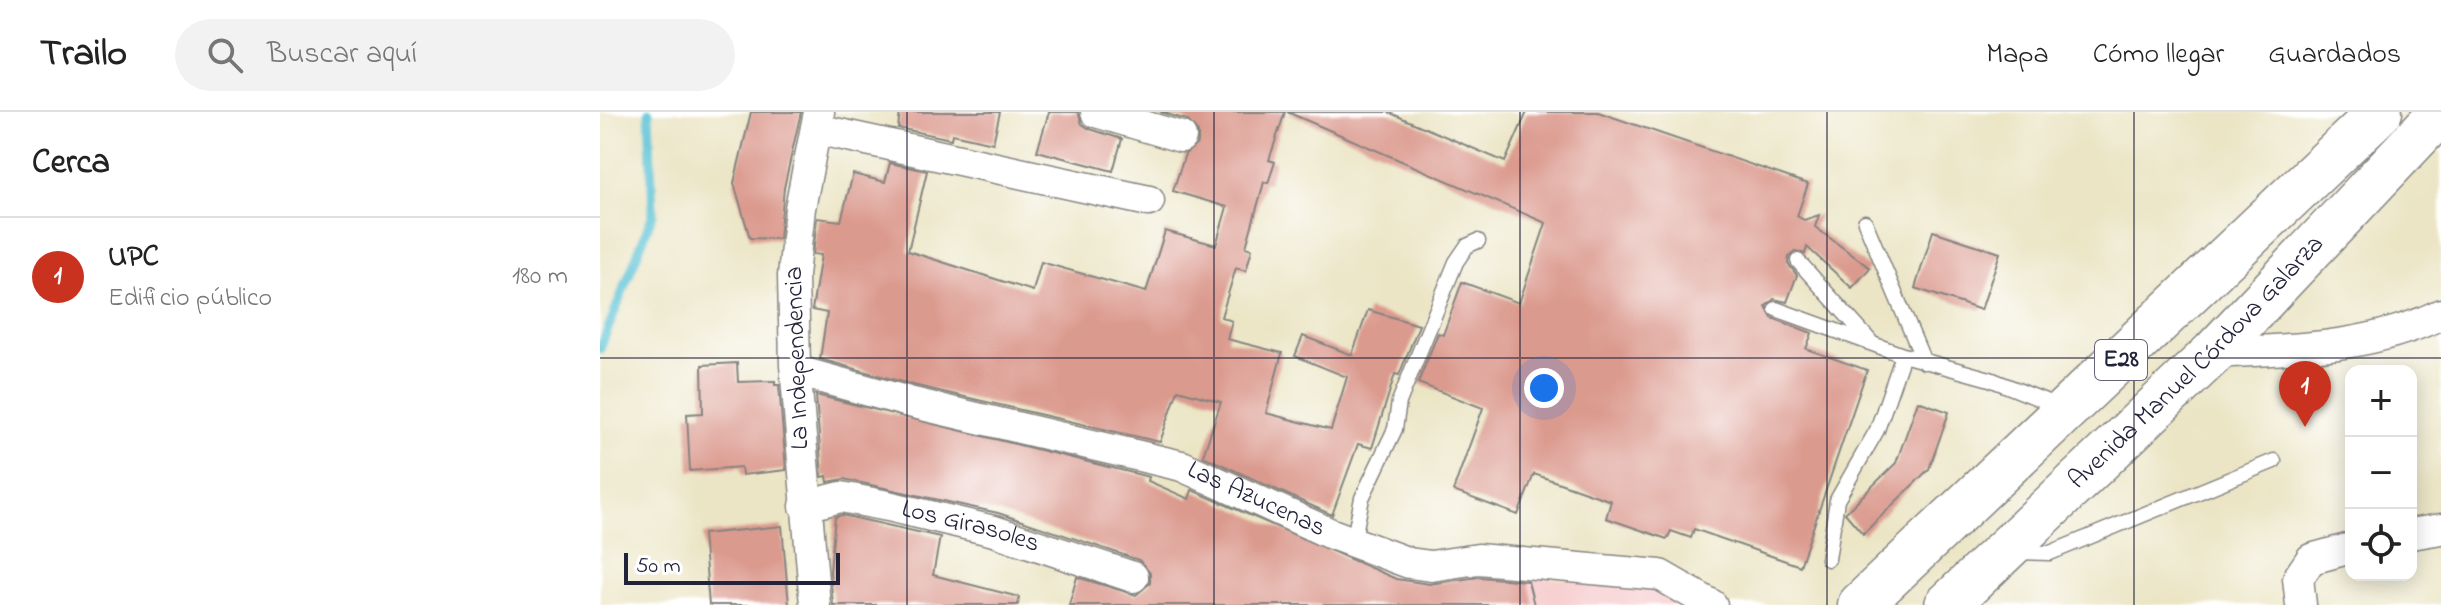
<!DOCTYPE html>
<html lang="es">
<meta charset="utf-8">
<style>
body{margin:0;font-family:"Indie Flower",sans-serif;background:#f2f2f2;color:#222}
.controls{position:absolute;right:24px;bottom:24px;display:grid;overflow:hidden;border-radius:16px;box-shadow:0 4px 20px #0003}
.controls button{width:72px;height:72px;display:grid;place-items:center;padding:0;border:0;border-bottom:2px solid #e0e0e0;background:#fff;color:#222;font:40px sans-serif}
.scale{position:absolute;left:24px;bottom:20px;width:216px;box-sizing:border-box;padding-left:8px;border:4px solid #22223b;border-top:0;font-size:22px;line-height:28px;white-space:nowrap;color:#22223b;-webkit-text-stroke:6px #fff;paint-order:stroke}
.you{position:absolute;left:944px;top:276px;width:28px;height:28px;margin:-20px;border:6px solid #fff;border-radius:50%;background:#1a73e8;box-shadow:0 0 0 12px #1a73e833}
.badge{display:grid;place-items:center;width:52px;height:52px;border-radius:50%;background:#c8321e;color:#fff;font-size:26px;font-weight:700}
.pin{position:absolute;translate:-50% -66px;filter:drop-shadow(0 2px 4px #0008)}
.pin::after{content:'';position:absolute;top:42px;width:28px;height:24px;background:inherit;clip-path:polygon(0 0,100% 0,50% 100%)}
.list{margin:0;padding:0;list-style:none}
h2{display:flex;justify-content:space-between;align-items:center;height:104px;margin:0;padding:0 32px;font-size:34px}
h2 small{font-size:26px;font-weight:400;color:#767676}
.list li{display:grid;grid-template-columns:52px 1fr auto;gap:24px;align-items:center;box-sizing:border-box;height:120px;padding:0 32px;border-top:2px solid #e0e0e0}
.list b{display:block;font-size:30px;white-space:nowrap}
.list p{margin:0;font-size:26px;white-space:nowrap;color:#767676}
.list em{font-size:26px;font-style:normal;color:#767676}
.icon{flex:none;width:44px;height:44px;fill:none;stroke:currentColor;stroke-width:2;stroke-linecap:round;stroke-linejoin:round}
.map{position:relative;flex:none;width:1841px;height:493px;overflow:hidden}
header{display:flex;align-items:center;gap:48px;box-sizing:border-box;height:112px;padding:0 40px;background:#fff;border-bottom:2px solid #e0e0e0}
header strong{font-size:38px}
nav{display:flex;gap:44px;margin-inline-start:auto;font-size:28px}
.search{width:560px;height:72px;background:#f2f2f2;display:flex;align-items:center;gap:20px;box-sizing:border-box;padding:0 28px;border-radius:44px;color:#767676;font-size:30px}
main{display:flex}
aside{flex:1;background:#fff}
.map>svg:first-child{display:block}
.built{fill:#f7cfd0}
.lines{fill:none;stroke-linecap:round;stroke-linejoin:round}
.stream{stroke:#57c1d3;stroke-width:9}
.building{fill:#db9a8e}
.service-casing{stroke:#868480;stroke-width:17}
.minor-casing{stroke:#868480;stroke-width:33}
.primary-casing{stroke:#868480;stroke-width:47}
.service{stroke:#fff;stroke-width:14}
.minor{stroke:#fff;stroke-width:30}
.primary{stroke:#fff;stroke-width:44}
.grid{fill:none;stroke:#22223b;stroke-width:2;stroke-opacity:0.55}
.labels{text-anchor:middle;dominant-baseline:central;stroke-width:6;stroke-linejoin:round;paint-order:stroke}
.shield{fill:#fff;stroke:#646476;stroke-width:2}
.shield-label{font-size:24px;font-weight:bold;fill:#22223b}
.street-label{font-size:26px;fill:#22223b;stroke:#fff}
</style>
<header>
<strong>Trailo</strong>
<div class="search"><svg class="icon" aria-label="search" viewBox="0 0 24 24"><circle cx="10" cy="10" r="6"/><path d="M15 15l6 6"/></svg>Buscar aquí</div>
<nav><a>Mapa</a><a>Cómo llegar</a><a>Guardados</a></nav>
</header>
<main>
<aside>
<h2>Cerca<small></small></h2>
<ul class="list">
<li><span class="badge">1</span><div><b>UPC</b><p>Edificio público</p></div><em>180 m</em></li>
</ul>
</aside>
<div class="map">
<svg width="1841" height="493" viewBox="0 0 1841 493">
<rect width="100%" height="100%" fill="#fff"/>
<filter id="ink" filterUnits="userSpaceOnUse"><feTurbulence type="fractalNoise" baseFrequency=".0125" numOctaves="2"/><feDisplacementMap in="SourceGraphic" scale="16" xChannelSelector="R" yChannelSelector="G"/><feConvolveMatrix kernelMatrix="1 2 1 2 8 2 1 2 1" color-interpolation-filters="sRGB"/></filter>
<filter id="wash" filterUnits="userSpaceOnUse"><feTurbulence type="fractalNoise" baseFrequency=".006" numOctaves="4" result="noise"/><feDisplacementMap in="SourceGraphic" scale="32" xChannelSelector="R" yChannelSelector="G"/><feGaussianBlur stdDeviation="1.8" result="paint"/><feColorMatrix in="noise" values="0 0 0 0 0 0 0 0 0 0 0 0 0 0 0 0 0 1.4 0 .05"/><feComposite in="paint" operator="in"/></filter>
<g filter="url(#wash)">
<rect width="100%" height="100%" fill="#ebe5c5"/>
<!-- built -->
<path class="built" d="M879,460L1055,476L1083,493H785L798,462L808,469L837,470Z"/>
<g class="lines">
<!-- stream -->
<path class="stream" d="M0,237L53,102L49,0"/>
</g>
<g id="blocks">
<!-- building -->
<path class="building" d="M151,0H201L184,76L179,127L150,126L134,71Z
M300,0H400L393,31L352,22L351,27L298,16Z
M449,0H478L482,12L490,17L522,27L513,59L437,39Z
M560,0H685L669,48L675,50L668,71L664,70L646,135L652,137L646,159L636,156L621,205L632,209L627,227L682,241L666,301L731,318L747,265L695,244L703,224L752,243L768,198L819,213L799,263L795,262L772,336L758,332L732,403L603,344L621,290L578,278L560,330L313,273L220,247L227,201L212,198L221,143L213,142L217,106L241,109L253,62L285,70L290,51L327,59L308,139L433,179L441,150L546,180L565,119L616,133L627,95L573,79L585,42L598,31V20L587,8Z
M687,0H788L905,50L927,0H998L1208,72L1197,104L1204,108L1219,103L1215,115L1270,156L1252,176L1207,135L1205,142L1195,139L1189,145L1188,152L1197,163L1187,190L1174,187L1166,194L1172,206L1212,221L1206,237L1267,258L1200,454L1094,417L1091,426L1071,419L1067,427L1006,406L1011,389L934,362L918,403L853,379L883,296L818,271L838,221L843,223L862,170L919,191L946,111Z
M1333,119L1400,141L1381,198L1315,176Z
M137,251L138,270L175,269V273H179L186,358L142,363L141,355L90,359L87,302L103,301L102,253Z
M216,283L549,365L548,369L589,387L592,378L796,467L829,472L879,465L928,469L934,493H469L477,465L536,483L550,471V461L539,448L398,401L244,367L228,370L227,364L222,365Z
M1318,289L1349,300L1329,357L1263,422L1245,401L1296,351Z
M242,403L340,425L333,463L419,485L418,493H233L230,460L235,405Z
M182,414L189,493H109L103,422Z"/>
</g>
</g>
<g filter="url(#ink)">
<use href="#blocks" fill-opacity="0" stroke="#868480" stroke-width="2"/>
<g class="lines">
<defs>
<path id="service" d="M1265,110L1324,250
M1198,149L1270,229
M1176,197L1303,243L1390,267L1460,295
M753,431L762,386L795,317L799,290L856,150L867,134L878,129
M1417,440L1450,441L1674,349
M1228,447L1237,388L1277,318L1303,243"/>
<g id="minor">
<path d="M496,0L581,25"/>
<path d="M216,17L549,89"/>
<path d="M1613,241C1691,237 1770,237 1841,202"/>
<path id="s1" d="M197,259L309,290L582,354L729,421L809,451L831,454L878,447L1060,463L1112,493"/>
<path id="s2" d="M205,394L241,385L288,394L394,419L533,465"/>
<path d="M1811,422L1841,417"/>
<path d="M215,493L195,253L193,164L200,96L219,0"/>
<path d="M1701,493L1698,466L1711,447L1751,436"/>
</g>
<g id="primary">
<path d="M1260,493L1780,0"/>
<path id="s3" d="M1347,493L1613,241L1841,0"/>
</g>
</defs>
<!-- service casing -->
<use href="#service" class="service-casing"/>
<!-- minor casing -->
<use href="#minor" class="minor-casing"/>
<!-- primary casing -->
<use href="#primary" class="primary-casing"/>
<!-- service -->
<use href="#service" class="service"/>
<!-- minor -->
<use href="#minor" class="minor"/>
<!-- primary -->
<use href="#primary" class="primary"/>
</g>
</g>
<!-- grid -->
<path class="grid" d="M307,0V493M614,0V493M920,0V493M1227,0V493M1534,0V493M0,246H1841"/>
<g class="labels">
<!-- shield labels -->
<rect class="shield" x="1495" y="228" width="52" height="40" rx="6"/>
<g class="shield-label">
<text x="1521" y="248">E28</text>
</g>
<!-- street labels -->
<g class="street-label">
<text transform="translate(198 246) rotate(-92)">La Independencia</text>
<text stroke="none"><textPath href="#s3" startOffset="348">Avenida Manuel Córdova Galarza</textPath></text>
<text stroke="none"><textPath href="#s1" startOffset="478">Las Azucenas</textPath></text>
<text stroke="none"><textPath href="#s2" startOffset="170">Los Girasoles</textPath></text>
</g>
</g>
</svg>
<div class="controls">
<button>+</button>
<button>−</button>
<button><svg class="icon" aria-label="locate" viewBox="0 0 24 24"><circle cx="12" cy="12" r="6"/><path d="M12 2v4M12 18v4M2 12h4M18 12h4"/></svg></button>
</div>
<div class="scale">50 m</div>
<div class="you"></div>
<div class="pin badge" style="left:1705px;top:315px">1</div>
</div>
</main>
